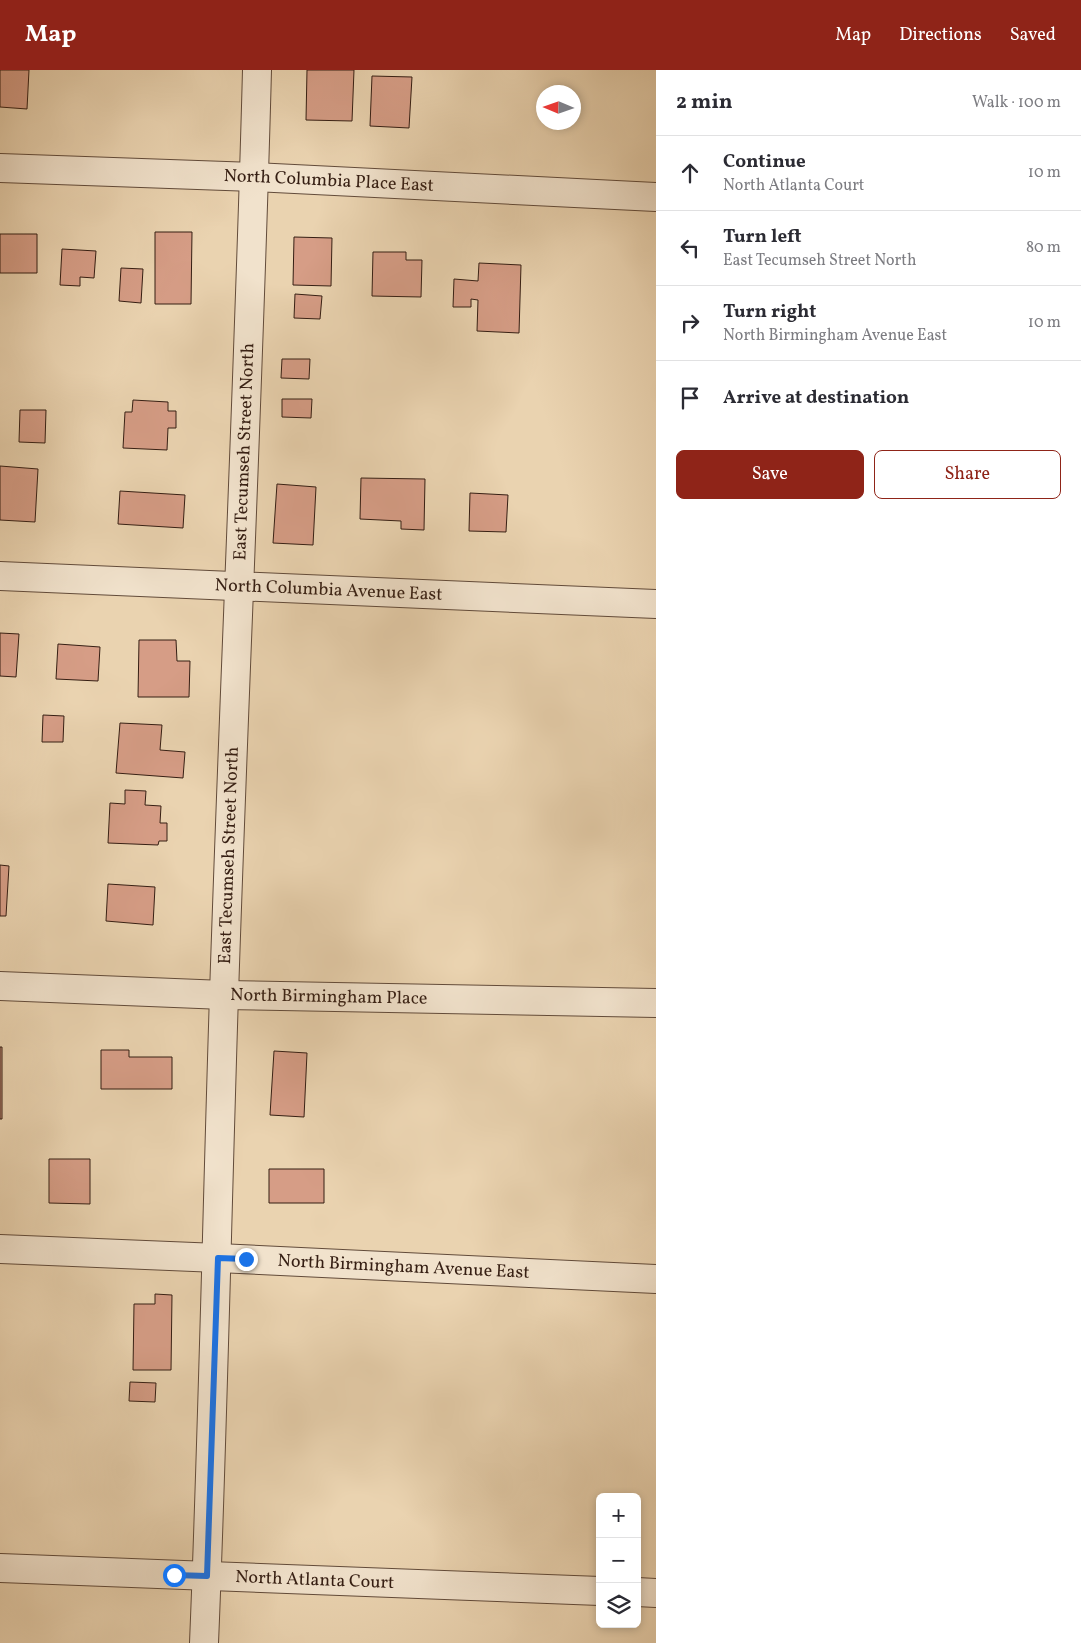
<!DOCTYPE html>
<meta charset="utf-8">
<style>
body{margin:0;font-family:Vollkorn,serif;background:#f7f7f7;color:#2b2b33}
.controls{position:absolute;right:15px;bottom:15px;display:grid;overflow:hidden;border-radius:8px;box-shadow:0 2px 8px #0003}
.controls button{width:45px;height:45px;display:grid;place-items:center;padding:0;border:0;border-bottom:1px solid #e1e1e2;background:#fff;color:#2b2b33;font:25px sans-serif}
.compass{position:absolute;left:536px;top:15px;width:45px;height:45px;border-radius:50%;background:#fff;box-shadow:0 2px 8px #0003;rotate:272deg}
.stop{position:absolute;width:15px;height:15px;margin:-11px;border:4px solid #1a73e8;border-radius:50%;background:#fff}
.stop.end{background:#1a73e8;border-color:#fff;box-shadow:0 1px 5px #0008}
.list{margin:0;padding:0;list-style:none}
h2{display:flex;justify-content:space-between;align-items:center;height:65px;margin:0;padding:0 20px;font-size:21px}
h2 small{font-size:16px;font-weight:400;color:#7c7c81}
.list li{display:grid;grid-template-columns:32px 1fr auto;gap:15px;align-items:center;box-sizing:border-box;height:75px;padding:0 20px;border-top:1px solid #e1e1e2}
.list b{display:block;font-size:19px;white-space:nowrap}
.list p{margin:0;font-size:16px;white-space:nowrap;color:#7c7c81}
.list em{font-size:16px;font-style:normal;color:#7c7c81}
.actions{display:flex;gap:10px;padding:15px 20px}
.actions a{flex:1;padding:11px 0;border:1px solid #8f2418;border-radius:8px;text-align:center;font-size:18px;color:#8f2418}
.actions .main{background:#8f2418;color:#fff}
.icon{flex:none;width:28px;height:28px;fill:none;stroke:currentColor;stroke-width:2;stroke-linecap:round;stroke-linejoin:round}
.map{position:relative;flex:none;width:656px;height:1573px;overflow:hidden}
header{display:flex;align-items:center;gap:30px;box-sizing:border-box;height:70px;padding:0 25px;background:#8f2418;color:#fff}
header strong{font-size:24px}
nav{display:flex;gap:28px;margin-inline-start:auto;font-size:18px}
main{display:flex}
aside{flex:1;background:#fff}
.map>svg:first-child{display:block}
.building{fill:#d69d86;stroke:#351e13}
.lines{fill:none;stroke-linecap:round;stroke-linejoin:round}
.minor-casing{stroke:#624b3a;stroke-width:30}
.minor{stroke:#f1e2cc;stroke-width:28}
.route{stroke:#1a73e8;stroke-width:6}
.labels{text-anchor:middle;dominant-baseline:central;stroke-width:4;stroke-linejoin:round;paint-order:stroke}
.street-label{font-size:18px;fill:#351e13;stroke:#f1e2cc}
</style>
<header>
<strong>Map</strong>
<nav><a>Map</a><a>Directions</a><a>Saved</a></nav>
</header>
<main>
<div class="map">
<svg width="656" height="1573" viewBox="0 0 656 1573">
<rect width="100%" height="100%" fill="#ead3b0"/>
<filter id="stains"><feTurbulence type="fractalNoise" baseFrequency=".004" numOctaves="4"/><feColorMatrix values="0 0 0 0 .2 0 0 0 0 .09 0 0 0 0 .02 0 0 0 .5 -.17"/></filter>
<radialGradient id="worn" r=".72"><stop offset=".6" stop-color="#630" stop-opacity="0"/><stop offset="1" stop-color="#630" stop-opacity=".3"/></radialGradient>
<!-- building -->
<path class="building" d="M0,0H29L27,39L0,37Z
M307,0H354L352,51L306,50Z
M372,6L412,7L409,58L370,56Z
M155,162H192L191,234H155Z
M0,164H37V203H0Z
M294,167L332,168L331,216L293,215Z
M62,179L96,181L94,208L80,207V216L60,215Z
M373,182H406V190H422L421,227L372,226Z
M479,193L521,195L519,263L477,261L478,230L471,229V237H453L454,209L478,211Z
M121,198L143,199L141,233L119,231Z
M295,224L322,226L320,249L294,248Z
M282,289H310L309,309L281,308Z
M282,329H312L311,348L282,347Z
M133,330L168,332V341H176V358H168L167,380L123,378L125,342H132Z
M20,340H46L45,373L19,372Z
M0,396L38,399L35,452L0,450Z
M361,408L425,409L424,460L401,459V451L360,449Z
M277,414L316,417L313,475L273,473Z
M120,421L185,425L183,458L118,454Z
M470,423L508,425L506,462L469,461Z
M0,563L19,564L16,607L0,606Z
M139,570H176L177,591H190L189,627H138Z
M58,574L100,577L98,611L56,609Z
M43,645L64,646L63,672H42Z
M120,653L162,655L160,680L185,682L183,708L116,703Z
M125,720L146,721L145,735L161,736L160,753H167V771H159L158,775L108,773L110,733L125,734Z
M0,795L9,796L6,846H0Z
M108,814L155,817L153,855L106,851Z
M0,977H2V1049H0Z
M101,980H129V987H172V1019H101Z
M274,981L307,983L304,1047L270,1045Z
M49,1089H90V1134L49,1133Z
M269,1099H324V1133H269Z
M155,1224L172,1225L171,1300H133L134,1234H155Z
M130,1312L156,1313L155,1332L129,1331Z"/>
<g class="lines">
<defs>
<g id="minor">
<path id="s1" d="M0,98L254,107L656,127"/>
<path id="s2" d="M0,506L656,534"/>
<path id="s3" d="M0,916L224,925L656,933"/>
<path id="s4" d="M0,1179L218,1188L656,1209"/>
<path id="s5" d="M0,1498L600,1521"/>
<path d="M637,1522L656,1523"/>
<path id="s6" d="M204,1573C213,1357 217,1141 224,925C234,616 249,308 257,0"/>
</g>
</defs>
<!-- minor casing -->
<use href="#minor" class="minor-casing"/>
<!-- minor -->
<use href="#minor" class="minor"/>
</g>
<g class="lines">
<!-- route -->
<path class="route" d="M174,1505L207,1506L218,1188L246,1189"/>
</g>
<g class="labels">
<!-- street labels -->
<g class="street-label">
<text stroke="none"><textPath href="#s1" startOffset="329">North Columbia Place East</textPath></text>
<text stroke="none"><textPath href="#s6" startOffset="1192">East Tecumseh Street North</textPath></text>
<text stroke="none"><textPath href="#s2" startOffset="329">North Columbia Avenue East</textPath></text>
<text stroke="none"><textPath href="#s6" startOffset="788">East Tecumseh Street North</textPath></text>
<text stroke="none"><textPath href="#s3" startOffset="329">North Birmingham Place</textPath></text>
<text stroke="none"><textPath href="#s4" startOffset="404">North Birmingham Avenue East</textPath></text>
<text stroke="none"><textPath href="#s5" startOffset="315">North Atlanta Court</textPath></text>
</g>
</g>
<rect width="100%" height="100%" filter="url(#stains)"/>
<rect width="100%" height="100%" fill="url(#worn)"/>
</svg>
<div class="controls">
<button>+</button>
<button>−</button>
<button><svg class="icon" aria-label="layers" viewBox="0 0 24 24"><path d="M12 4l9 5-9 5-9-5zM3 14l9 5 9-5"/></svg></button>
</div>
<svg class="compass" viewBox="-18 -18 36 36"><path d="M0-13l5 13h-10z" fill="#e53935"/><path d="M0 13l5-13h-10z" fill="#7c7c81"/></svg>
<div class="stop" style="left:174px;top:1505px"></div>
<div class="stop end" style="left:246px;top:1189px"></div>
</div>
<aside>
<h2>2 min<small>Walk · 100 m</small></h2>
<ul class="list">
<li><svg class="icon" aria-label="ahead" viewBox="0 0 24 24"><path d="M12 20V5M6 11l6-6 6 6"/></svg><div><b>Continue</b><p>North Atlanta Court</p></div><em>10 m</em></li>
<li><svg class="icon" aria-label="left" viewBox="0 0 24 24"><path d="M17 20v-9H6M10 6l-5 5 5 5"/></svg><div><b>Turn left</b><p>East Tecumseh Street North</p></div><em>80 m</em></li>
<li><svg class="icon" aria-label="right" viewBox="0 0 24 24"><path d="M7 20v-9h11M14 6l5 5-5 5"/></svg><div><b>Turn right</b><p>North Birmingham Avenue East</p></div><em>10 m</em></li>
<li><svg class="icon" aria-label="arrive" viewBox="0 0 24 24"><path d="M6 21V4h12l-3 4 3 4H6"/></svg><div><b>Arrive at destination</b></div></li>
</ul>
<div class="actions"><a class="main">Save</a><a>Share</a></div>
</aside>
</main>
